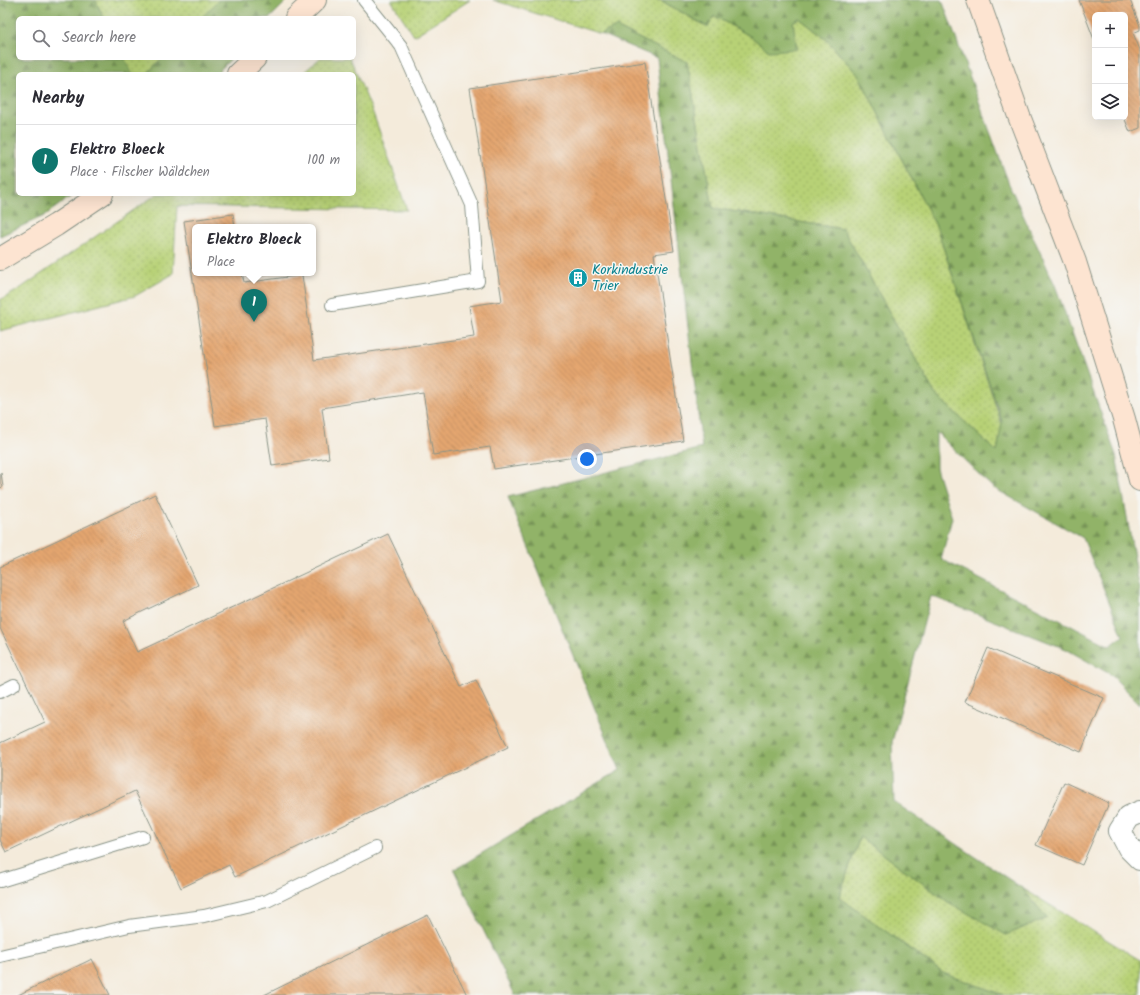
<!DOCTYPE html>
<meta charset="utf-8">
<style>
body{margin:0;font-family:Kalam,sans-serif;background:#f7f7f7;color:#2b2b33}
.controls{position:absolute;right:12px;top:12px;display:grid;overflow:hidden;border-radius:6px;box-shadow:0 4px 16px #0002}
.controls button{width:36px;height:36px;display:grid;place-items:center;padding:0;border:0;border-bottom:1px solid #e1e1e2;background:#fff;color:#2b2b33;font:20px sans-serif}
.you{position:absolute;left:587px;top:459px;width:14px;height:14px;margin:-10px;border:3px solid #fff;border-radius:50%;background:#1a73e8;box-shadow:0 0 0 6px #1a73e833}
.badge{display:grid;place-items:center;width:26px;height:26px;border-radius:50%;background:#0f766e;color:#fff;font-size:13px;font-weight:700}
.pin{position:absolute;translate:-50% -33px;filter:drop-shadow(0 1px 2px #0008)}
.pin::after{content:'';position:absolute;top:21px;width:14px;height:12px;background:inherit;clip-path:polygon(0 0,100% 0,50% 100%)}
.popup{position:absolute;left:192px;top:224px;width:124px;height:52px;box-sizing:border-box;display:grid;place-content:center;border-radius:6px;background:#fff;filter:drop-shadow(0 1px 3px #0005);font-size:13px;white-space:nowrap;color:#7c7c81}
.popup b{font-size:15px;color:#2b2b33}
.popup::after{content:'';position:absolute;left:50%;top:100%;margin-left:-8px;border:8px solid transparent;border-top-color:#fff}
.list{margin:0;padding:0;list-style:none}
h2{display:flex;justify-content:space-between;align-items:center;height:52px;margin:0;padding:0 16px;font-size:17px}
h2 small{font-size:13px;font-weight:400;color:#7c7c81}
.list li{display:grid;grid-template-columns:26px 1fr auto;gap:12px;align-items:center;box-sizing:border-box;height:72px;padding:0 16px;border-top:1px solid #e1e1e2}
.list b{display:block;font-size:15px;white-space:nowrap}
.list p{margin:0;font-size:13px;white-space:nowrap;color:#7c7c81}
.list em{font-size:13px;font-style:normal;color:#7c7c81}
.icon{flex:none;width:22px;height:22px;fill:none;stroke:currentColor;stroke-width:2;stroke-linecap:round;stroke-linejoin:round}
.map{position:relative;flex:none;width:1140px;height:995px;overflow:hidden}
.search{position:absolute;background:#fff;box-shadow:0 4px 16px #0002;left:16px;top:16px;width:340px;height:44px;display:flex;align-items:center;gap:10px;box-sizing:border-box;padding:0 14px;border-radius:6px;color:#7c7c81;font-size:15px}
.panel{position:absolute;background:#fff;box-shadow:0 4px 16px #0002;left:16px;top:72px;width:340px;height:124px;border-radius:6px}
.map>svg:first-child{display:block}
.grass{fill:url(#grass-dots);stroke:#6b8755}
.forest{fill:url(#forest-firs);stroke:#58784e;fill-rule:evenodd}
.building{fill:url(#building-back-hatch)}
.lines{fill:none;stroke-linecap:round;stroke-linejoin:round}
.service-casing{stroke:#8a9488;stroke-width:14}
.minor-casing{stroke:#8a9488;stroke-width:24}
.secondary-casing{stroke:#8a9488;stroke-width:24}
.service{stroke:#fff;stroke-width:12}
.minor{stroke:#fff;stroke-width:22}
.secondary{stroke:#fde4d1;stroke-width:22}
.labels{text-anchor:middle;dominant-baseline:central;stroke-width:3;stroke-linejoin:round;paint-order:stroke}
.culture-label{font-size:14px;fill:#0d838f;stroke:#f6f6f2;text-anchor:start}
</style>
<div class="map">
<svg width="1140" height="995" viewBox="0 0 1140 995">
<defs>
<pattern id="grass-dots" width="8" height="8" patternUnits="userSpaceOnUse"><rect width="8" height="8" fill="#b7d176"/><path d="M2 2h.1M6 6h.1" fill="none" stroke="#9db467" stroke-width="1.8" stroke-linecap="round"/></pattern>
<pattern id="forest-firs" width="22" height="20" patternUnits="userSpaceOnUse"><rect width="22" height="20" fill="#91b367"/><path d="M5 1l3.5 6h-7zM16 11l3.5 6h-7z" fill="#769356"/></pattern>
<pattern id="building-back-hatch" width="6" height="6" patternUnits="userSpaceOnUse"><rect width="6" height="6" fill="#e4a670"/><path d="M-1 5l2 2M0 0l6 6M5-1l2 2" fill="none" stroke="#b8885d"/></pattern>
</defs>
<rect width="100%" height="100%" fill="#f6f6f2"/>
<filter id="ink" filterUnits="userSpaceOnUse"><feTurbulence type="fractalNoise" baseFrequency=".025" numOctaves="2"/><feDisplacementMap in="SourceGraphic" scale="8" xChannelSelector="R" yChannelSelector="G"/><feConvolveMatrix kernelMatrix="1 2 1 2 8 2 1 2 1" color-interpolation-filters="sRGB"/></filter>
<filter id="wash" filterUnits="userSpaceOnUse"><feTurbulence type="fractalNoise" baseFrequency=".012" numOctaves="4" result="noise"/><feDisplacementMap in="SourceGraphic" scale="16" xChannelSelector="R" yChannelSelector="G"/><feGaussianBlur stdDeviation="0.9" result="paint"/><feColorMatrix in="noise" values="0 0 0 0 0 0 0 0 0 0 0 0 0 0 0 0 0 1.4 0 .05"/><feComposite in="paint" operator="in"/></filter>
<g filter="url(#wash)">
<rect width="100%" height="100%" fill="#f4ebdb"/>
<!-- grass -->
<path class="grass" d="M95,0H219L201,18H104Z
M391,0H470L414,36Z
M493,0H660L707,27L714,16L750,36L769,51L793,22L799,18L826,39L859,76L936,226L1002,425L997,452L935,394L843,229L713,208L687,62L616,27L601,34Z
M124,58H162L147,74H132Z
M320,58H350L373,113L407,210L177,206L173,274L135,296L0,331V300L18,290L157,194H354V74H302Z
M860,837L948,902L1047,918L1022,888L1140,960V995H1003L943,973L839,897Z"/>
<!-- forest -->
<path class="forest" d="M0,0H95L104,18H18V58H124L132,74H18V194H74L44,216L0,236Z
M219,0H288L270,18H201Z
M660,0H942L1009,184L1055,285L1116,455L1140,591V704L1110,674L1066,649L931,596L892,742L894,802L1022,888L1047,918L1006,935L948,902L860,837L839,897L943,973L1003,995H515L454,870L620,770L508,497L702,448L657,58L601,34L616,27L687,62L713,208L843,229L935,394L997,452L1002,421L936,226L859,76L826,39L799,18L793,22L797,49L769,51L750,36L714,16L708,27ZM936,432L992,487L1083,538L1123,636L1110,646L941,559L952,518L936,468Z
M162,58H232L216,74H147Z"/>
<g id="blocks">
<!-- building -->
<path class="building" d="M1079,0H1130L1140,26V30L1133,33L1140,50V128L1130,132L1124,117H1125V15H1095V42Z
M645,62L674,251L654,254L683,441L494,469L490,447L433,455L423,392L322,408L329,458L272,466L265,419L215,426L184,221L233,214L235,227H195V273H242L244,283L302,275L314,360L474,337L469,306L502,301L470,88Z
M1,472L3,487L0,488V473Z
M155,494L198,585L123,621L137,652L388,534L461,687L476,680L508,747L235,877L229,865L181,888L135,791L6,852L0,840V743L45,722L0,628V567Z
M988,648L1104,698L1081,752L965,702Z
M1064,782L1109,803L1082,865L1036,845Z
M428,915L467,995H264Z
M92,959L110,995H18Z"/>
</g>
</g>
<g filter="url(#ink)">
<use href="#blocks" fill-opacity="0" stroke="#8a9488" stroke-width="1"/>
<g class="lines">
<defs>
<path id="service" d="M332,305L478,281L472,205L401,46L364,0
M0,692L14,685
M0,881L143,837
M0,956L129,926L204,916L267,901L375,848"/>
<path id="minor" d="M1140,812L1129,817L1120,831L1129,848L1140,859"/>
<path id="secondary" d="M978,0L1019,116L1075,262L1124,419L1140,480
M296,18L315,0
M238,74L255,58
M0,259L56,225L102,194"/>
</defs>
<!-- service casing -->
<use href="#service" class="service-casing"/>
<!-- minor casing -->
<use href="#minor" class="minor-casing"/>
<!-- secondary casing -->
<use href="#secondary" class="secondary-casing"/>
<!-- service -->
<use href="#service" class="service"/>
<!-- minor -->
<use href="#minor" class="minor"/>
<!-- secondary -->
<use href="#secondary" class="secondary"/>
</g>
</g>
<!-- icons -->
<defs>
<symbol id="building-disc" viewBox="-11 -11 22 22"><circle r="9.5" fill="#0f9aa8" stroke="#f6f6f2"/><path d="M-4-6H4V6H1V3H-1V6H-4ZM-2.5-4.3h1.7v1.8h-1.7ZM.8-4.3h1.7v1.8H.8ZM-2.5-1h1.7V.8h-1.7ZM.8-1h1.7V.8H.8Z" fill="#fff"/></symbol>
</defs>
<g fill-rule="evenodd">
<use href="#building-disc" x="567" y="267" width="22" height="22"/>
</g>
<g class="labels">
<!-- culture labels -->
<g class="culture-label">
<text x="592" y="270">Korkindustrie<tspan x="592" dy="16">Trier</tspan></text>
</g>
</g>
</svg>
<div class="controls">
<button>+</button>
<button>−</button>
<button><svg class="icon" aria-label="layers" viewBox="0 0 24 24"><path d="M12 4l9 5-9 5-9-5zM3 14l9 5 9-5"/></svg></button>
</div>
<div class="you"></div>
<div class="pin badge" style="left:254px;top:322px">1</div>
<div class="popup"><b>Elektro Bloeck</b>Place</div>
<div class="search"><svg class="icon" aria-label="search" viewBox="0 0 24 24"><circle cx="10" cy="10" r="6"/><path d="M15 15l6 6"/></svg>Search here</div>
<section class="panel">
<h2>Nearby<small></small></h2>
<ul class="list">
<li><span class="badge">1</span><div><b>Elektro Bloeck</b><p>Place · Filscher Wäldchen</p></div><em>100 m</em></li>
</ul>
</section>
</div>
